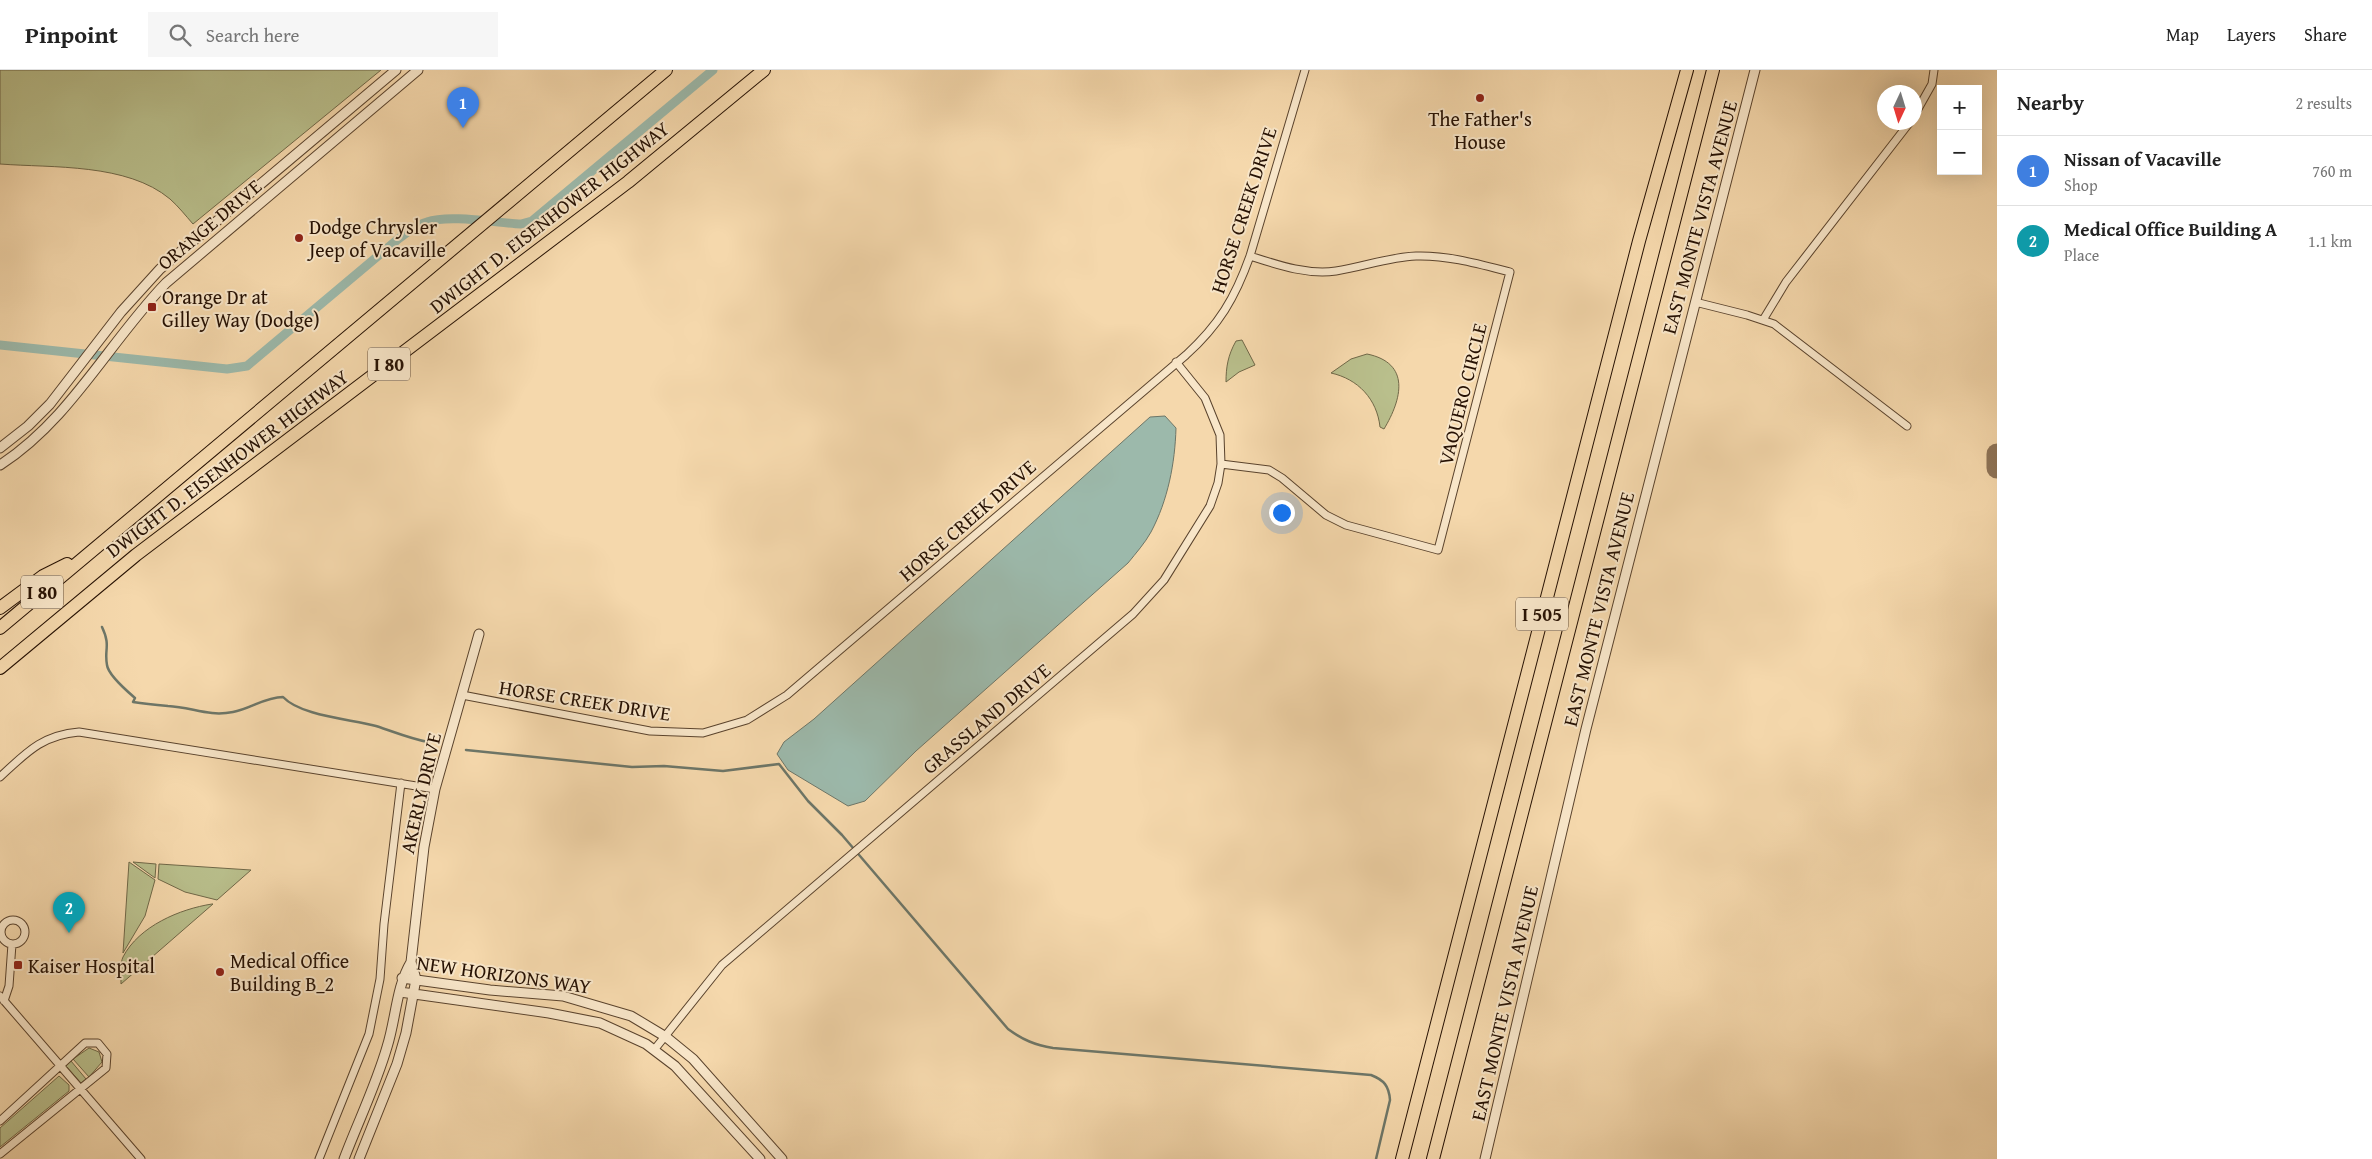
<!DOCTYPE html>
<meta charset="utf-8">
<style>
body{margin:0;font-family:"Gentium Book Plus",serif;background:#f6f6f6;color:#222}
.controls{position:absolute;right:15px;top:15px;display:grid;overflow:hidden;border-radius:0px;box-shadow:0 5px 20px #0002}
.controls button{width:45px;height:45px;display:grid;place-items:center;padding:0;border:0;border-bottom:1px solid #e0e0e0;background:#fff;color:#222;font:25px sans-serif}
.compass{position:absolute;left:1877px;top:15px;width:45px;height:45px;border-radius:50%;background:#fff;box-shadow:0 5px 20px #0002;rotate:184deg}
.you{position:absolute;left:1281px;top:442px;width:18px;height:18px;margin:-12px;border:4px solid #fff;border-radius:50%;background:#1a73e8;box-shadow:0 0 0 8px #1a73e833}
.badge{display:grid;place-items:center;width:32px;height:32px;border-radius:50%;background:#1a73e8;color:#fff;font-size:16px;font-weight:700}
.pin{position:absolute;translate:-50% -41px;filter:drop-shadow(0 1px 2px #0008)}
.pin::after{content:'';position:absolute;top:26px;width:18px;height:15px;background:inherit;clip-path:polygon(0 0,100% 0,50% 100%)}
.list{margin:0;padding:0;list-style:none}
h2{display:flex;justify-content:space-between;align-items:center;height:65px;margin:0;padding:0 20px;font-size:21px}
h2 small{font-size:16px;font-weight:400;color:#767676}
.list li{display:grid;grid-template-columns:32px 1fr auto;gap:15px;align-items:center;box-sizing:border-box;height:70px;padding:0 20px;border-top:1px solid #e0e0e0}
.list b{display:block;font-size:19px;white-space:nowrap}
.list p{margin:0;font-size:16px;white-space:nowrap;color:#767676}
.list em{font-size:16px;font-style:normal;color:#767676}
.icon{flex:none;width:28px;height:28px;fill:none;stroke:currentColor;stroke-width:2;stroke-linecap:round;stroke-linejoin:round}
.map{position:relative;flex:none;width:1997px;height:1089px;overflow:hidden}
header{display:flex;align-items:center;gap:30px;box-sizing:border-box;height:70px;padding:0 25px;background:#fff;border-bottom:1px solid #e0e0e0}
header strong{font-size:24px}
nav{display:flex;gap:28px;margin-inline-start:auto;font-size:18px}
.search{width:350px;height:45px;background:#f6f6f6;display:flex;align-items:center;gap:12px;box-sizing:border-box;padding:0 18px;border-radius:0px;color:#767676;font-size:19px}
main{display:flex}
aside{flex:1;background:#fff}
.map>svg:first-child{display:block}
.green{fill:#b9bf8c;stroke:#706848}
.water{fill:#9cb9ab;stroke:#6d7668}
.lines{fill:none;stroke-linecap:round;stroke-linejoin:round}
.stream{stroke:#6d7668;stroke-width:2.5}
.canal{stroke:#9cb9ab;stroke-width:9}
.taxiway{stroke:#8e7458;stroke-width:21}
.minor-casing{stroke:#5a432d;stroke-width:9}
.tertiary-casing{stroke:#5a432d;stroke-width:11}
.motorway-casing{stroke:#261103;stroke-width:14}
.minor{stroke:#f8e6c9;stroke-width:7}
.tertiary{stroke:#f8e6c9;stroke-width:9}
.motorway{stroke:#f5d8ac;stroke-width:12}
.poi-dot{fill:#8f2418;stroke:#f8e6c9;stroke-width:2}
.labels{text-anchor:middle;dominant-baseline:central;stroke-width:4;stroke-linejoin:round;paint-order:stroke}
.shield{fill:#f8e6c9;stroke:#65513e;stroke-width:1}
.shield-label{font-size:19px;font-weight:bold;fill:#261103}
.poi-label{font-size:20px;fill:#261103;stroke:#f8e6c9;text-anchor:start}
.street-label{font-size:20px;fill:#261103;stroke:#f8e6c9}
</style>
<header>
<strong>Pinpoint</strong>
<div class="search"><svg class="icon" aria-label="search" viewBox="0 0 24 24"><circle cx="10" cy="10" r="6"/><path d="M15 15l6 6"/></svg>Search here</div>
<nav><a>Map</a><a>Layers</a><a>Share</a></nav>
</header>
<main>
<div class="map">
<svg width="1997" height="1089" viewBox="0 0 1997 1089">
<rect width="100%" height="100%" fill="#f5d8ac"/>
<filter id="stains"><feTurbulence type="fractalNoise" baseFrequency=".004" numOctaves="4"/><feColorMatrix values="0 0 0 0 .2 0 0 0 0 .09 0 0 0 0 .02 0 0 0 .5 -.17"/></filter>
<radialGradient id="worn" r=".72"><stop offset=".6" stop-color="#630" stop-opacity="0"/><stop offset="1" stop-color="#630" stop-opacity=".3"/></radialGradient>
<!-- green -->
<path class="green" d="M0,0H381L193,154C186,146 178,136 170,129C127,93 53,98 0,94Z
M1242,270L1255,295L1239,302L1226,312C1226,297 1228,285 1236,271Z
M1367,284C1411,293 1402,329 1384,359L1380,357C1377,329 1358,309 1331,303L1351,289Z
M129,792L155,810L145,846L123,883Z
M133,792L156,794L155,808Z
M159,794L251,800L217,830L185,822L158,809Z
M212,834H213L121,914C121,906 120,893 123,887C139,856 180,839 212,834Z
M89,978L99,982L102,992L89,1007L73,989Z
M71,991L86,1009L81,1013L66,996Z
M59,1006L69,1015V1021L0,1077V1058Z"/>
<!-- water -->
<path class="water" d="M1165,346L1176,358C1175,393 1168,430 1151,462C1145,473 1136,483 1128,493L916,681L865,731L848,736L788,700L777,684L784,672L814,649L1150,347Z"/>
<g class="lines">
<!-- stream -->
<path class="stream" d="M102,557C111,576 104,579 107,595C108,604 128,622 135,628L133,632C145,634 156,635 168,636C192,637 208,647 233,642C250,639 265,627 283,627C301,646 350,649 376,656C395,662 408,668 428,672
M466,680L632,697L664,696L723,701L779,694L808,731L842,765L1008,959C1023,970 1035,975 1053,978L1371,1005C1384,1010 1389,1016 1390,1030L1376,1089"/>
<!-- canal -->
<path class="canal" d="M0,275L227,299L247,296L397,170C406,163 416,155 427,152C449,144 497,153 521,154L532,151L713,0"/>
<!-- taxiway -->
<path class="taxiway" d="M1997,384V398"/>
<defs>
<path id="minor" d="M1914,46L1932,14L1934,0
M1695,232L1747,245L1774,254L1907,356
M1763,250L1786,212L1910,52
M1221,394L1269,400L1282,408L1326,445L1346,455L1438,480L1510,202C1479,194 1448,185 1416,186C1389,187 1363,197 1336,201C1306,205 1278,195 1250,186
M462,625L650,661L703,663L747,650L787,625L1186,285C1219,255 1235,228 1250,186L1305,0
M0,707C26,683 42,665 79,662L435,719
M1 862a12 12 0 1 1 24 0a12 12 0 1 1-24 0Z
M0,926L141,1089
M4,931L9,916L12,874
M654,980L722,895L1133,544L1164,510L1210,436L1218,413L1221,394L1220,365L1205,328L1176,292
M0,1051L85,973H98L107,984L106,998L0,1084
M319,1089L369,964L380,909L384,854L401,713"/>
<path id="tertiary" d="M0,378L28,356L50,334L121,242L160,199L396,0
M0,395C70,350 109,272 166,213L418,0
M402,908L490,920L563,926L631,946L666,967L693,989L782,1089
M400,922L549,943L600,953L646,974L675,996L760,1089
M344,1089C358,1052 376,1015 387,977C396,949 396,917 411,892L424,777L435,719L479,564
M359,1089L397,994L406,963L416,909L411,892
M1485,1089L1586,659L1755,0"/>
<path id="motorway" d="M0,538L43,506L67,494
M0,558L666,0
M0,598L136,485L628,112L764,0
M1402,1089L1639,171L1687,0
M1433,1089L1713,0"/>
</defs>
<!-- minor casing -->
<use href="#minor" class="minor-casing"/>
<!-- tertiary casing -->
<use href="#tertiary" class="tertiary-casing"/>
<!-- motorway casing -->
<use href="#motorway" class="motorway-casing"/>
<!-- minor -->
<use href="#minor" class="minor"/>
<!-- tertiary -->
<use href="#tertiary" class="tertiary"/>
<!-- motorway -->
<use href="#motorway" class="motorway"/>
</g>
<!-- markers -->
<g class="poi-dot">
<circle cx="1480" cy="28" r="5"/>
<circle cx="299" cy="168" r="5"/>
<rect x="147" y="232" width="10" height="10" rx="2.5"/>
<rect x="13" y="890" width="10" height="10" rx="2.5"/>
<circle cx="220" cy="902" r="5"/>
</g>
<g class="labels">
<!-- shield labels -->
<g class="shield">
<rect x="368" y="277.5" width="42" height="33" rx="4"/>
<rect x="21" y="505.5" width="42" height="33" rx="4"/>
<rect x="1516" y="527.5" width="52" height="33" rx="4"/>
</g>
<g class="shield-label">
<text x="389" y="294">I 80</text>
<text x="42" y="522">I 80</text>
<text x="1542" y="544">I 505</text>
</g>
<!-- poi labels -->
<g class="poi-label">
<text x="1480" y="48" text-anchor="middle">The Father's<tspan x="1480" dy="23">House</tspan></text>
<text x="309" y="156">Dodge Chrysler<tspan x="309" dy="23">Jeep of Vacaville</tspan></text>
<text x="162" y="226">Orange Dr at<tspan x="162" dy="23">Gilley Way (Dodge)</tspan></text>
<text x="230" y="890">Medical Office<tspan x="230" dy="23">Building B_2</tspan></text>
<text x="28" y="895">Kaiser Hospital</text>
</g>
<!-- street labels -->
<g class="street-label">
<text transform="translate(1243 140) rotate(-72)">HORSE CREEK DRIVE</text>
<text transform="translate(549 147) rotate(-38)">DWIGHT D. EISENHOWER HIGHWAY</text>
<text transform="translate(1699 147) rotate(-75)">EAST MONTE VISTA AVENUE</text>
<text transform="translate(209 154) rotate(-40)">ORANGE DRIVE</text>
<text transform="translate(1462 324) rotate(-76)">VAQUERO CIRCLE</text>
<text transform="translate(227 393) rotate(-37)">DWIGHT D. EISENHOWER HIGHWAY</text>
<text transform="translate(967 450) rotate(-41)">HORSE CREEK DRIVE</text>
<text transform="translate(1598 539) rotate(-76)">EAST MONTE VISTA AVENUE</text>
<text transform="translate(585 630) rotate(9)">HORSE CREEK DRIVE</text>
<text transform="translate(986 648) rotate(-40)">GRASSLAND DRIVE</text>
<text transform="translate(420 723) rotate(-77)">AKERLY DRIVE</text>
<text transform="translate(504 904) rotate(8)">NEW HORIZONS WAY</text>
<text transform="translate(1504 933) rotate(-77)">EAST MONTE VISTA AVENUE</text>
</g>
</g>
<rect width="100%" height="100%" filter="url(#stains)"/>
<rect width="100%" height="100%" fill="url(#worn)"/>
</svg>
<div class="controls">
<button>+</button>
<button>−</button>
</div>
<svg class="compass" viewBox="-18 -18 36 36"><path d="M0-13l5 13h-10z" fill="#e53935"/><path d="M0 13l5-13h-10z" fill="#767676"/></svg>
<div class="you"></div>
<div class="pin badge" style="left:463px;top:58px;background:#3f7fe0">1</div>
<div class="pin badge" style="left:69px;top:863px;background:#0f9aa8">2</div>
</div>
<aside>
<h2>Nearby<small>2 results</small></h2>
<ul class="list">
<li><span class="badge" style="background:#3f7fe0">1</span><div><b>Nissan of Vacaville</b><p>Shop</p></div><em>760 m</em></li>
<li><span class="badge" style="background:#0f9aa8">2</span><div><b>Medical Office Building A</b><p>Place</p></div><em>1.1 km</em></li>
</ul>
</aside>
</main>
